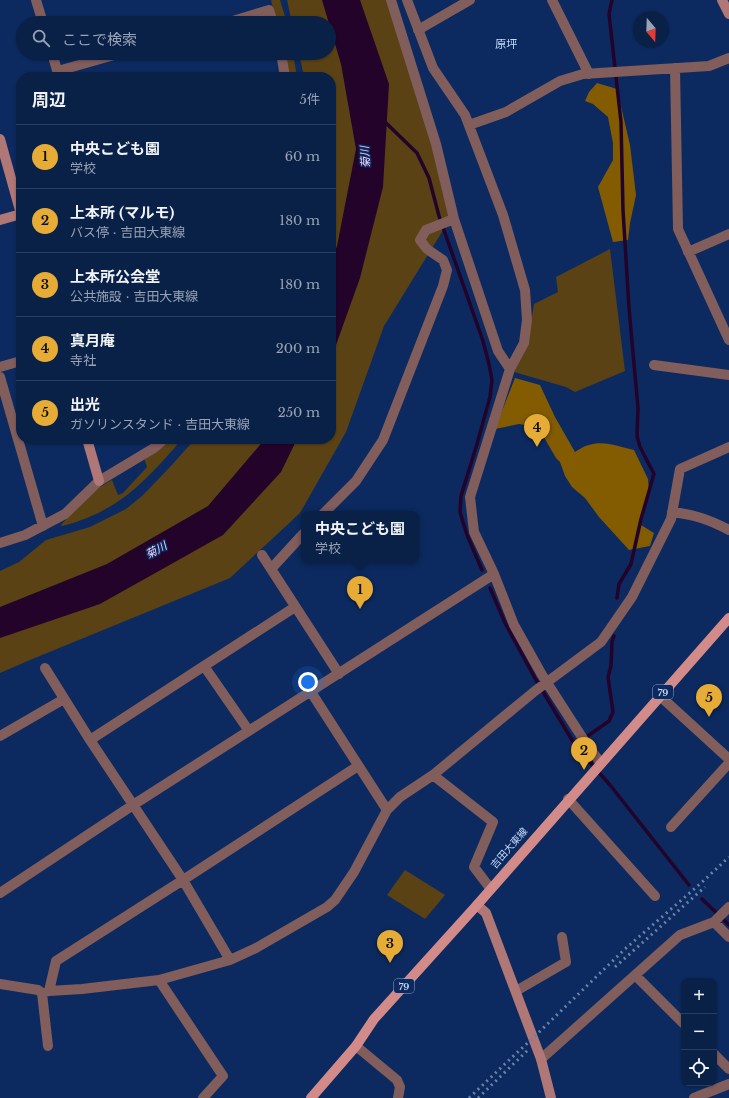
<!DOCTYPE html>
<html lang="ja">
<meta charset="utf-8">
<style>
body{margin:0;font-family:"Libre Baskerville","Noto Sans JP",serif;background:#12284e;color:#f1f3f6}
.controls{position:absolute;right:12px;bottom:12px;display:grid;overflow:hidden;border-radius:8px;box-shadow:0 1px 3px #0004}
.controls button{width:36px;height:36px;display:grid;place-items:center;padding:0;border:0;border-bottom:1px solid #293e60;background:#092047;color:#f1f3f6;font:20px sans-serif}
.compass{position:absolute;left:633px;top:12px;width:36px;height:36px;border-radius:50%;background:#092047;box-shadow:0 1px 3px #0004;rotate:161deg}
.you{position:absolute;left:308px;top:682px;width:14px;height:14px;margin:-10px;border:3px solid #fff;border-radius:50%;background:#1a73e8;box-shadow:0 0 0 6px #1a73e833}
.badge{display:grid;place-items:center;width:26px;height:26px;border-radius:50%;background:#e7ac36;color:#111;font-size:13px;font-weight:700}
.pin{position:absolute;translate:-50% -33px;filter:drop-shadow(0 1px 2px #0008)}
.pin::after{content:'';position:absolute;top:21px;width:14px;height:12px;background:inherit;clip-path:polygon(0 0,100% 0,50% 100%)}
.popup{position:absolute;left:301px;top:511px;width:118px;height:52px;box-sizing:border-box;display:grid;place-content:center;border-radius:8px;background:#092047;filter:drop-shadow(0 1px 3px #0005);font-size:13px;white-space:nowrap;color:#99a3b4}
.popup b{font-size:15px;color:#f1f3f6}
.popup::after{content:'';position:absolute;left:50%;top:100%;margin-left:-8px;border:8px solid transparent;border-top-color:#092047}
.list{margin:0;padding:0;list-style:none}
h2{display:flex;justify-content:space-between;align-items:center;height:52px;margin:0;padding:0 16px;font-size:17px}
h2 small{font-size:13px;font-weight:400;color:#99a3b4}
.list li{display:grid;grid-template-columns:26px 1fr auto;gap:12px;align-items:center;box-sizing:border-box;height:64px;padding:0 16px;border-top:1px solid #293e60}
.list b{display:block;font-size:15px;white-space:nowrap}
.list p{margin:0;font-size:13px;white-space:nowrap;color:#99a3b4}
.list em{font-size:13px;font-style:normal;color:#99a3b4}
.icon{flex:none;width:22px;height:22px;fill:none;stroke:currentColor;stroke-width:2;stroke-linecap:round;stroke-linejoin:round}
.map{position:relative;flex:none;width:729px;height:1098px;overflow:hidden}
.search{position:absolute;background:#092047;box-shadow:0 1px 3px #0004;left:16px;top:16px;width:320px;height:44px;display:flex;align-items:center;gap:10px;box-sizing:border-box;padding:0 14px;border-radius:22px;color:#99a3b4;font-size:15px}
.panel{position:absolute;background:#092047;box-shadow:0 1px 3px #0004;left:16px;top:72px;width:320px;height:372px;border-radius:16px}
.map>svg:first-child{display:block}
.green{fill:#5a4214}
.forest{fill:#835c01}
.water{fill:#24032a}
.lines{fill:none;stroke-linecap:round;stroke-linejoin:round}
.stream{stroke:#24032a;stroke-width:3.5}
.street{stroke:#815d5c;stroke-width:10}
.secondary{stroke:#af7776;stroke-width:10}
.primary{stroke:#d28b89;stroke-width:10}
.rail{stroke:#6982ac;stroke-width:3;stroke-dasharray:2 4;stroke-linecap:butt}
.labels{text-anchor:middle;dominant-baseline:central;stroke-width:3;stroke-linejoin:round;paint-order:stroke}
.shield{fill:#0c2a5f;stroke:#8fa6cc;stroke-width:1}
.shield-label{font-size:9px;font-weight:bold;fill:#c7dbfb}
.street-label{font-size:10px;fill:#c7dbfb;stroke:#0c2a5f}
.neighbourhood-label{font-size:11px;fill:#c7dbfb;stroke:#0c2a5f}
.water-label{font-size:11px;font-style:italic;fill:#f1d5f7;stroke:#0c2a5f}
</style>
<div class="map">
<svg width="729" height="1098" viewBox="0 0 729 1098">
<rect width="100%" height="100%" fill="#0c2a5f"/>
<!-- green -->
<path class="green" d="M271,0H280L287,23H277Z
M287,0H390L453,214L384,326L346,432L300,513L230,578L30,660L0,673V571L19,562L46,540L90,527L126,509L142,496L170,467L195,439H331V77H304L299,53H329V23H292Z
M284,53H293L297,77H289Z
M610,249L625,371L575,392L566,387L514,372L528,341L534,304L558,292L556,277Z
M170,439H182C146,481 118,512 62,526L61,525C76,508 92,490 112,480L118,495L123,493L147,467L144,458L166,443Z
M405,870L445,895L425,919L387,895Z"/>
<!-- forest -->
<path class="forest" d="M597,83L617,89L630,145L636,195L630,223L628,240L613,242L598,187L613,160V143L608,117L593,104L585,101L589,92Z
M515,378L540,385L555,417L575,452C580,449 584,446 589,445C604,440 620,447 634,450L648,479L649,493L641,525L654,533L650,546L629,550L599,517L585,498L572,487L565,476L560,462L556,458L538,427L519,424L495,429Z"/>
<!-- water -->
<path class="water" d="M322,0H360L389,84L383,187L360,278L331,359V264L337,246L356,149L341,64Z
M265,439H297L281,472L223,535L100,604L0,638V607L107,564L208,506Z"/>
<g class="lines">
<!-- stream -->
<path class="stream" d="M612,0L609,14L621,122L623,210L629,308L638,408L637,436L640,447L654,474L641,519L631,564L619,584L617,598
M384,121L417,153L429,178L439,216L483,341L489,364L492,380L490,397L477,444L461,496L460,512L467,535L482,570
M490,588L505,623L536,680L575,745L610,785L689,885
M575,745L609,721L613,712L608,677L611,666L612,642L614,636
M702,899L729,925"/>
<!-- street -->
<path class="street" d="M36,0L43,23
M391,0L436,144L454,219L498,351L510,369
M407,0L433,68L465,115L503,215L525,290L527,320L524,343L510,369L470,497L474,532L494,574L514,625L542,675L587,745L601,763
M552,0L589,74
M226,23L269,10L273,23
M418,30L470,0
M52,53L59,77
M281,53L285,77
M675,68L678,229L729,340
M58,71L121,53
M469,125L506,112L560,81L583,74L709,66L729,58
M688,252L729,234
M654,365L729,375
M0,367L21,361
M0,377L43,526
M672,512C695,515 708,519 729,530
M323,514L356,481L383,440L443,286L447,270L443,260L427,249L420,240L426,230L454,219
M0,543L25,535L65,514L99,481L154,448L164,439
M262,555L339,674
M271,569L304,533
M204,666L249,731
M45,668L90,740L183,880L230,960
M311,692L387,810
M660,696L729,759
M0,736L64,699
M90,740L295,607
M433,775L493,822L474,867L490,888
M568,799L655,896
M671,827L729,763
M0,893L133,805L494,574
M714,922L729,937
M635,975L684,1024
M159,980L223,1076L203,1098
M0,984L38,990L42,993L49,991L82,989L159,980L230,960L256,948L327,907L335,900L354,872L387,810L400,797L433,775L535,691L601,642L632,597L671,519L680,469L729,447
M49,991L56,961L183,880L358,766
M516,991L566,962L562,937
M42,993L48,1046
M356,1046L397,1080L400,1087L398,1098
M714,1054L729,1069
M541,1059L680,935L714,922L729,907
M694,1098L729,1084"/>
<!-- secondary -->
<path class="secondary" d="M722,0L729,14
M0,139L21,214
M0,220L21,214
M87,439L99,481
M477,905L486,913L541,1059L551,1098"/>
<!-- primary -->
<path class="primary" d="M311,1098L356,1046L374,1019L477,905L729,618"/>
<!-- rail -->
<path class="rail" d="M615,967L705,887
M469,1098L508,1061L533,1038L626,948L700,884L729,857
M478,1098L528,1050"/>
</g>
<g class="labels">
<!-- shield labels -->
<g class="shield">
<rect x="653" y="685" width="20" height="14" rx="3"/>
<rect x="394" y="979" width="20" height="14" rx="3"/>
</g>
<g class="shield-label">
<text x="663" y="692">79</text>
<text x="404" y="986">79</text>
</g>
<!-- street labels -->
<g class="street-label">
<text transform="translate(509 848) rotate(-49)">吉田大東線</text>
</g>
<!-- neighbourhood labels -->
<g class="neighbourhood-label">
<text x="506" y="44">原坪</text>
</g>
<!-- water labels -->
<g class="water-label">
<text transform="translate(365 157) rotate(-94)">菊川</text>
<text transform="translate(156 550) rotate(-29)">菊川</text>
</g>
</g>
</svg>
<div class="controls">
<button>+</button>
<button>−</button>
<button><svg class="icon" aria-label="locate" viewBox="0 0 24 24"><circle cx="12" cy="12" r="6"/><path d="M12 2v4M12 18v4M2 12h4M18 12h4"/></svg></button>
</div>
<svg class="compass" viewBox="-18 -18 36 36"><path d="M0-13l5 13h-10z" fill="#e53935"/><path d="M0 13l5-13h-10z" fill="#99a3b4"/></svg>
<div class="you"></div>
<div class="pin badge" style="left:360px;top:609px">1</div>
<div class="popup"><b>中央こども園</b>学校</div>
<div class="pin badge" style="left:584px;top:770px">2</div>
<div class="pin badge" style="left:390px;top:963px">3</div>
<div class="pin badge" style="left:537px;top:447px">4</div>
<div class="pin badge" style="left:709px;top:717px">5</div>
<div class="search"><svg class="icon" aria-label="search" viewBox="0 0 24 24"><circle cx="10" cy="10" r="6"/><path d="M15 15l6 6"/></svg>ここで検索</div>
<section class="panel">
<h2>周辺<small>5件</small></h2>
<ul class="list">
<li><span class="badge">1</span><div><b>中央こども園</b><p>学校</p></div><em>60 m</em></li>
<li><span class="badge">2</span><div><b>上本所 (マルモ)</b><p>バス停 · 吉田大東線</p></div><em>180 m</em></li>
<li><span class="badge">3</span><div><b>上本所公会堂</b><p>公共施設 · 吉田大東線</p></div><em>180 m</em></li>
<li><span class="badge">4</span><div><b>真月庵</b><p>寺社</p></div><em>200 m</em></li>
<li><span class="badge">5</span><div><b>出光</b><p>ガソリンスタンド · 吉田大東線</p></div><em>250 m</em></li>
</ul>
</section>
</div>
